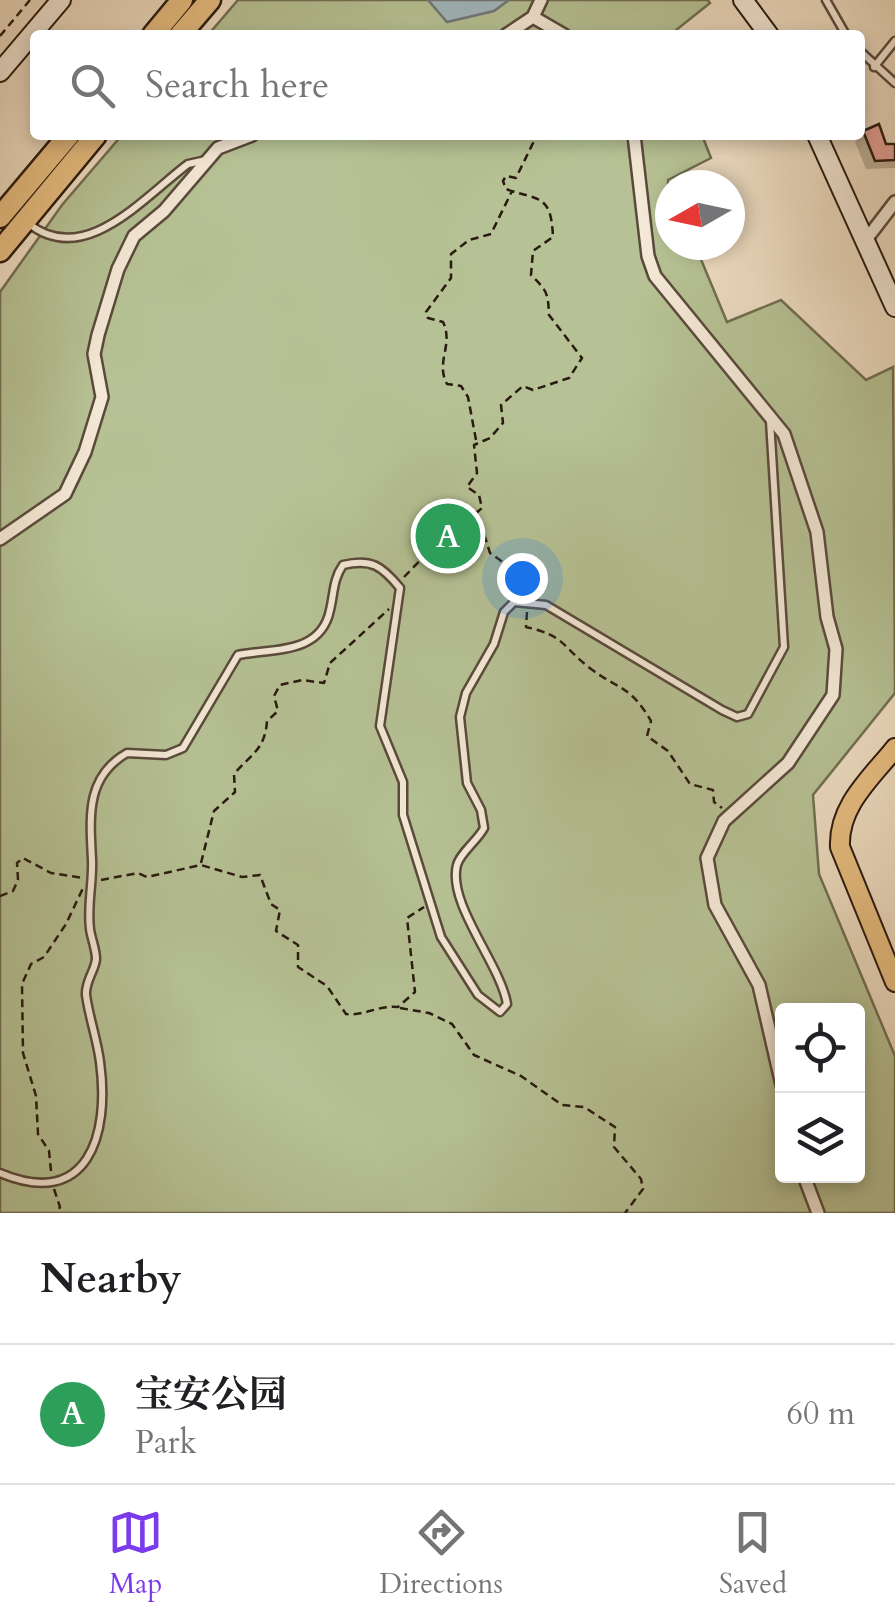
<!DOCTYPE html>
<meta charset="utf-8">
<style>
body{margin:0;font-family:Cardo,"Noto Serif SC",serif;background:#f6f6f6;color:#202124}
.controls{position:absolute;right:30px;bottom:30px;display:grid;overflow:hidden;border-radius:10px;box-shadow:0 5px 15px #0003}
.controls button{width:90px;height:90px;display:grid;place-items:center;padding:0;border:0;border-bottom:2px solid #e0e0e0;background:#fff;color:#202124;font:50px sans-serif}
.compass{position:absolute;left:655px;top:170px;width:90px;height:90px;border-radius:50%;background:#fff;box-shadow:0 5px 15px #0003;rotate:261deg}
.you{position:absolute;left:522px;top:578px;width:35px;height:35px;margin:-25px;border:8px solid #fff;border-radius:50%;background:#1a73e8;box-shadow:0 0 0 15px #1a73e833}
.badge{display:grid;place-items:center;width:65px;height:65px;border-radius:50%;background:#7c3aed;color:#fff;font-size:32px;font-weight:700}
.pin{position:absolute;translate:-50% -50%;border:5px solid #fff;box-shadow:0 2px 10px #0006}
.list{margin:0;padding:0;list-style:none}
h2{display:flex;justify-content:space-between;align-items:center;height:130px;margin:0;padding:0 40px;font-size:42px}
h2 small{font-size:32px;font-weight:400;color:#757577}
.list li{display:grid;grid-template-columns:65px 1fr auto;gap:30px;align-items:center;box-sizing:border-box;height:140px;padding:0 40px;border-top:2px solid #e0e0e0}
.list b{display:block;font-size:38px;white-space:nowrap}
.list p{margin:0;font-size:32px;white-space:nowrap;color:#757577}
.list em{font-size:32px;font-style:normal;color:#757577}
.icon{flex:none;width:55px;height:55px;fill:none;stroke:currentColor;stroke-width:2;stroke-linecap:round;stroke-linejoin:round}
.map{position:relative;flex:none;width:895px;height:1213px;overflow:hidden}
.search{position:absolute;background:#fff;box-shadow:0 5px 15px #0003;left:30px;right:30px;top:30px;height:110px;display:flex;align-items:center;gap:25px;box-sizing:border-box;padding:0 35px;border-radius:10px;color:#757577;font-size:38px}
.sheet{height:270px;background:#fff}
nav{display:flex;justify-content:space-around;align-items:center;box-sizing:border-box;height:140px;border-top:2px solid #e0e0e0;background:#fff;font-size:28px;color:#757577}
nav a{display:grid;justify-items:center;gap:5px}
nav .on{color:#7c3aed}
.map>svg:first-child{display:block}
.green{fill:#b6c295;stroke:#706e52;stroke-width:2.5;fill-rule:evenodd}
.water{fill:#a0b8bf;stroke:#707879;stroke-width:2.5}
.shadow{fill:#0003}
.building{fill:#e6a299;stroke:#29190f;stroke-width:2.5}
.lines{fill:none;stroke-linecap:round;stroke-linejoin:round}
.service-casing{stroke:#5a4a3c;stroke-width:11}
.minor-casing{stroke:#5a4a3c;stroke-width:16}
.secondary-casing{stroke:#29190f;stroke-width:22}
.primary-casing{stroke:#29190f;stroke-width:22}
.motorway-casing{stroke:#29190f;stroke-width:25}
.path{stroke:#29190f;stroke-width:2.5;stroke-dasharray:8 5;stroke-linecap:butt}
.service{stroke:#f4e9d7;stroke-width:6}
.minor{stroke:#f4e9d7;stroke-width:11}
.secondary{stroke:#f4e9d7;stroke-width:18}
.primary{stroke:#e7be81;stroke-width:18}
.motorway{stroke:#e7be81;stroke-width:20}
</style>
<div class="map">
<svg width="895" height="1213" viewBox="0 0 895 1213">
<rect width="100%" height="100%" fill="#eeddc2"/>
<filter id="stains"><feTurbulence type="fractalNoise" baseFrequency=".002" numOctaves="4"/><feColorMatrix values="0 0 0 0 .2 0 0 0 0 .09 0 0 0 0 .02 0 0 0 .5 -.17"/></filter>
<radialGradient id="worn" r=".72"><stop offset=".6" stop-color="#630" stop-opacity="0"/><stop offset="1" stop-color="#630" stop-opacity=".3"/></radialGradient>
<!-- green -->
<path class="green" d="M238,0H708L710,3L670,35H208Z
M122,135H702L711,158L668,180L670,245H695L727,322L781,300L866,380L893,367L895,693L813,795L819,874L895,1056V1213H0V292L62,205ZM782,1011H858V1176H782Z"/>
<!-- water -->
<path class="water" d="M428,0H509L494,11L447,22Z"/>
<!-- shadow -->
<path class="shadow" d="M864,133L885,147L895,146V168L866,169L855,142Z"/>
<!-- building -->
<path class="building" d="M879,124L886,144H895V160L875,161L863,131Z
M456,509L462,520L460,534L455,536L443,527L446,511Z"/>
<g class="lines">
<defs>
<path id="service" d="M826,0L846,35
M860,51L895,83
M874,67L895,41
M28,223C84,269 144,197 188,164L206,160
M0,1173C88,1210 110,1135 100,1062C97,1039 89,1017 86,995C85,981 95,971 96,959C96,949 91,938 90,929C87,906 93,883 92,860C90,818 85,777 127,753L166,755L183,748L238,655C272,648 321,655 330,610C334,594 333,579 343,565C371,558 382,566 400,588L380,726L403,782V815L441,937L478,995L500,1012L507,1004C501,965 447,904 457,865C460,853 478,840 484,828L481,810L467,783L460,717L466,693L494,644L504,612L514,602L546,605L722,710L737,717L748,714L784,647L770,421"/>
<path id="minor" d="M533,17L564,35
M506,35L533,17L541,0
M634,135L648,256L655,276L784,434L817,532L827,617L836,649L833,695L788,763L724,821L707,858L715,905L759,985L782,1085
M865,241L895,202
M0,539L65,494L85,452L102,397L94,354L98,335L118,269L134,236L164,211L218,148L252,135
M804,1176L818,1213"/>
<path id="secondary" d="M743,0L769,35
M0,72L61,0
M817,135L895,307"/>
<path id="primary" d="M895,748C871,778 838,806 840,847L895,982"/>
<path id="motorway" d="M153,35L182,0
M180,35L210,0
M0,217L69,135
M0,251L96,135"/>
</defs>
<!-- service casing -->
<use href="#service" class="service-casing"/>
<!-- minor casing -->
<use href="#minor" class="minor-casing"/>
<!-- secondary casing -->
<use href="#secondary" class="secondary-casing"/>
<!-- primary casing -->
<use href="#primary" class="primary-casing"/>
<!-- motorway casing -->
<use href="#motorway" class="motorway-casing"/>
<!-- path -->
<path class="path" d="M0,36L30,0
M476,440L468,397L461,386L447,384C435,362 454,345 443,322L428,318L426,312L451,278V254L469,240L491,234L512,191
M404,577L446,534
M512,592L528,580L490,553L484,534L461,526L482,508L479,495L467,487L477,473L474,445L490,438L503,423L501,405L523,386L533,390L569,378L582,358L549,315C548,292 547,291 531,275L533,251L553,237C551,193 539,201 506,189L503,181L506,176L516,178L533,143L531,135
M527,612L526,627C566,636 561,646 591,669C619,690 630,685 651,721L647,736L668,751L690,784L713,790L714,802L722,808
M201,863L214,811L235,792L234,774C251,754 265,750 267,721L278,711L274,696L280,685L302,680L324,683L330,663L389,609
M101,880L138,873L147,877L201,865L242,877L260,875L271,904L280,910L276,931L298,945V967L327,986L346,1014C365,1016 378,1005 398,1007L415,992L407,918L424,907
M0,896L13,891L18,880L17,863L23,858L51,873L83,878
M400,1008L429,1013L452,1024L474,1055L521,1076L562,1105L584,1107L615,1127L614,1147L641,1179L643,1189L625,1213
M51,1171L49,1151L38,1134L36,1096L23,1053L22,984L31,964L44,957L66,924L84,886
M54,1189L60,1207L56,1213"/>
<!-- service -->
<use href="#service" class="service"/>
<!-- minor -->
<use href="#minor" class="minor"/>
<!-- secondary -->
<use href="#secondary" class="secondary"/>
<!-- primary -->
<use href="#primary" class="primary"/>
<!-- motorway -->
<use href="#motorway" class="motorway"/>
</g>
<rect width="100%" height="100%" filter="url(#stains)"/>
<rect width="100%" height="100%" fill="url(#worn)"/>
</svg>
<div class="controls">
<button><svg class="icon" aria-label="locate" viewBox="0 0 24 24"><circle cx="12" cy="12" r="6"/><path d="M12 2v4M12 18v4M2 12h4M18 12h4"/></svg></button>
<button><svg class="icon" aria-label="layers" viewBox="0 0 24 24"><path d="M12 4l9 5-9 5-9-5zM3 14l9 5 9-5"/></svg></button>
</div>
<svg class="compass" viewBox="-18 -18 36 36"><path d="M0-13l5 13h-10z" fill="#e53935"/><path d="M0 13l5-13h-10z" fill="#757577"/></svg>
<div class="you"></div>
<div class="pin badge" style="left:448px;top:536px;background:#2e9e5b">A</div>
<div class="search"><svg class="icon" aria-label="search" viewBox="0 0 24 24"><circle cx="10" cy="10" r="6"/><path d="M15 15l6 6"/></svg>Search here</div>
</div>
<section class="sheet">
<h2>Nearby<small></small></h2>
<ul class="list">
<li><span class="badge" style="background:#2e9e5b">A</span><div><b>宝安公园</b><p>Park</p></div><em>60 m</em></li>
</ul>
</section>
<nav>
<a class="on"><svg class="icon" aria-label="map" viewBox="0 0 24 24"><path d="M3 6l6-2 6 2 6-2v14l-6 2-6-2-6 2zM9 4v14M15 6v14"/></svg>Map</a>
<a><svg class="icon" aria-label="directions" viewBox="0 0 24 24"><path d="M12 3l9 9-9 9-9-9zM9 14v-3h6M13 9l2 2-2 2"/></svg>Directions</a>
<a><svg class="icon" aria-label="saved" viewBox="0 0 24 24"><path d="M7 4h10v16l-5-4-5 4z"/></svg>Saved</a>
</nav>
